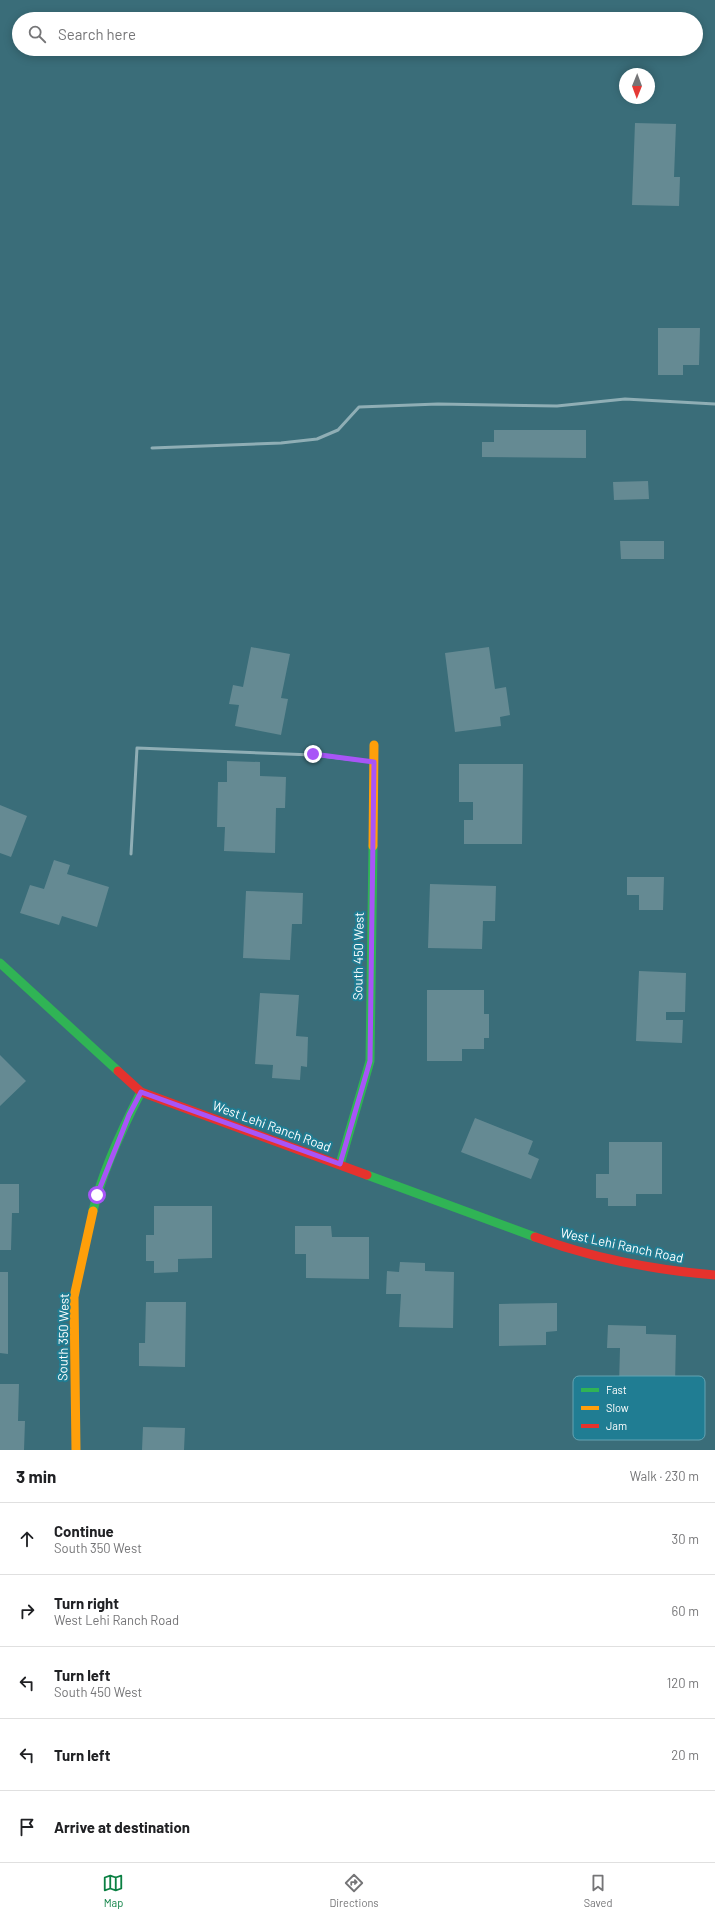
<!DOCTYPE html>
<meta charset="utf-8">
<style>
body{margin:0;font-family:Barlow,sans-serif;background:#f2f2f2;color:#202124}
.compass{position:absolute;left:619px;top:68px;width:36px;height:36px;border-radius:50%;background:#fff;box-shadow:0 2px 10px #0003;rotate:181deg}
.stop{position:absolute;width:12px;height:12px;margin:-9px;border:3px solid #a855f7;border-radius:50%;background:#fff}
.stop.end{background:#a855f7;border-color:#fff;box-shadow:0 1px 4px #0008}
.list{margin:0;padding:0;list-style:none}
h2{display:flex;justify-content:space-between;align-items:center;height:52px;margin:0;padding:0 16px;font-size:17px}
h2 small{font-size:13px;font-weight:400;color:#757577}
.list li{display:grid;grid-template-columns:26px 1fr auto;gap:12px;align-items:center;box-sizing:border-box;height:72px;padding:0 16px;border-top:1px solid #e0e0e0}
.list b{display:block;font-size:15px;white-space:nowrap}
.list p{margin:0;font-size:13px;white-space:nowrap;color:#757577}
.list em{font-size:13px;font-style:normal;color:#757577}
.icon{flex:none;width:22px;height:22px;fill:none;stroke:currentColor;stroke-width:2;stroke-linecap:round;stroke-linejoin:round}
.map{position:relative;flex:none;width:715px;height:1450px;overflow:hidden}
.search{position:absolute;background:#fff;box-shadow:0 2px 10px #0003;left:12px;right:12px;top:12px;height:44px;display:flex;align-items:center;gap:10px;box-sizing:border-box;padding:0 14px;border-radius:22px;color:#757577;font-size:15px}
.sheet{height:412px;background:#fff}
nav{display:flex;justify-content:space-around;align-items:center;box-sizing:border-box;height:56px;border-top:1px solid #e0e0e0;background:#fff;font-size:11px;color:#757577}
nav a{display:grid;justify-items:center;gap:2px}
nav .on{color:#0b8043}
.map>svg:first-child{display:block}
.building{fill:#658a93}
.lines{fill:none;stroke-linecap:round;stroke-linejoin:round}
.lane{stroke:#8faeb5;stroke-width:3}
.fast{stroke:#30b455;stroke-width:9}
.slow{stroke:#ff9f0a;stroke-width:9}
.jam{stroke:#e5322d;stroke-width:9}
.route{stroke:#a855f7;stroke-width:5}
.labels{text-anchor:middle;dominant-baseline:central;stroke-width:4;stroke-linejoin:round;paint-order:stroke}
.street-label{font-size:13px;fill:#fff;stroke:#207d93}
.key{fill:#207d93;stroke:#63a4b3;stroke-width:1}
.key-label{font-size:11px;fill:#fff}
</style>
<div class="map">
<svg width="715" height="1450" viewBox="0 0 715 1450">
<rect width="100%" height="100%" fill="#3a6d79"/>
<!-- building -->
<path class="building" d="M635,123L676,124L674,177H680L679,206L632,205Z
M658,328H700L699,365H683V375H658Z
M494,430H586V458L482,457V442H494Z
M648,481L649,499L614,500L613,482Z
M620,541H664V559H621Z
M251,647L290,654L281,698L288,699L281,735L235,726L239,705L229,704L233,685L243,687Z
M489,647L495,689L506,687L510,715L500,717L501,726L455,732L445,653Z
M227,761L260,762V776L286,777L285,808H276L275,853L224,851L225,827H217L218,782H227Z
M459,764H523L522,844H464V820H473V802H459Z
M0,805L27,816L11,857L0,853Z
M54,860L70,865L67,874L109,887L97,927L62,916L59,925L20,913L30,885L44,889Z
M627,877H664L663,910H639V895H627Z
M430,884L496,886L495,921H483L482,949L428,948Z
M246,891L303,893L302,924H292L290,960L243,958Z
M639,971L686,973L685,1012H666V1020H683L682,1043L636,1041Z
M427,990H484V1014H489V1038H484V1049H462V1061H427Z
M260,993L299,995L296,1036L308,1037L307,1067L301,1066L300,1080L272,1078L273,1065L255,1064Z
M0,1055L26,1081L0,1106Z
M475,1118L533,1141L528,1154L539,1159L531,1179L461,1152Z
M609,1142H662V1194H636V1206H608V1198H596V1174H609Z
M0,1184H19V1213H12L11,1250H0Z
M154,1206H212V1258L178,1259V1272L154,1273V1261H146V1235H154Z
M295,1226H331L332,1237H369V1279L306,1278V1254H295Z
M400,1262L425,1263V1271L454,1272L453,1328L399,1327L401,1294H386L387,1271L399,1272Z
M0,1272H8V1354L0,1353Z
M146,1302H186L185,1367L139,1366V1343H145Z
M557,1303V1331L546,1332V1345L499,1346V1304Z
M608,1325L646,1326V1334L676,1335L675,1385H619L620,1348H607Z
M0,1384H19L18,1421H25L24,1450H0Z
M143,1427L185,1428L184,1450H142Z"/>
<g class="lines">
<!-- lane -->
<path class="lane" d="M152,448L281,443L317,439L338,430L359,407L438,404L557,406L625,399L715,404
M131,854L137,748L313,755L372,762"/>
<!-- fast -->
<path class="fast" d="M0,963L118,1071
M340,1164L370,1061L373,846
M367,1175L535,1237
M93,1211C102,1172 123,1127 141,1092"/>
<!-- slow -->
<path class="slow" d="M373,846L374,745
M76,1450L74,1297L93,1211"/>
<!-- jam -->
<path class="jam" d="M118,1071L141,1092L367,1175
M535,1237C592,1258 654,1270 715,1275"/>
</g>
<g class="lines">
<!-- route -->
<path class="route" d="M97,1195L129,1115L141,1092L340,1164L370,1061L374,762L313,754"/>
</g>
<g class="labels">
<!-- street labels -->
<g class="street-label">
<text transform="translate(358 956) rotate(-89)">South 450 West</text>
<text transform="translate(272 1126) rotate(20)">West Lehi Ranch Road</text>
<text transform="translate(622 1245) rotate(12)">West Lehi Ranch Road</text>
<text transform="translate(63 1337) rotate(-89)">South 350 West</text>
</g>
</g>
<!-- legend -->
<rect x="573" y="1376" width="132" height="64" rx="6" class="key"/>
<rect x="581" y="1388" width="18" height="4" fill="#30b455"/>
<rect x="581" y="1406" width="18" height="4" fill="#ff9f0a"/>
<rect x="581" y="1424" width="18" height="4" fill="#e5322d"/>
<g class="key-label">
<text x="606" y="1394">Fast</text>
<text x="606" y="1412">Slow</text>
<text x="606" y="1430">Jam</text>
</g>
</svg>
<svg class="compass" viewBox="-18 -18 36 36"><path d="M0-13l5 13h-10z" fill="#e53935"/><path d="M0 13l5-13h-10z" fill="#757577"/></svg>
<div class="stop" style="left:97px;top:1195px"></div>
<div class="stop end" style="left:313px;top:754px"></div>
<div class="search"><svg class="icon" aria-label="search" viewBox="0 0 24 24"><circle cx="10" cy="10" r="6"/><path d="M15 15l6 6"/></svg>Search here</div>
</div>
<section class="sheet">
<h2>3 min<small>Walk · 230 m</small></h2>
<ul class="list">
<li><svg class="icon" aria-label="ahead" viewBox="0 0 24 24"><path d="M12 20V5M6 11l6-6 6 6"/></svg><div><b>Continue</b><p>South 350 West</p></div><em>30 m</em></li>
<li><svg class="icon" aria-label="right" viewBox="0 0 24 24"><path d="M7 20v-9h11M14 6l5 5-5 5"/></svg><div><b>Turn right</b><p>West Lehi Ranch Road</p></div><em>60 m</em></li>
<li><svg class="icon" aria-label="left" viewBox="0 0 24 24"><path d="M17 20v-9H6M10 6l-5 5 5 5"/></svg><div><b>Turn left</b><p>South 450 West</p></div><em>120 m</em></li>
<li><svg class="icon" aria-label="left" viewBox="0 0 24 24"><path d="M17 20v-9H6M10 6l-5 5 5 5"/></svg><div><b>Turn left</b></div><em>20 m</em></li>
<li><svg class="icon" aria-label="arrive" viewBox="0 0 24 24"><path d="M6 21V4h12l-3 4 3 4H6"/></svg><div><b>Arrive at destination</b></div></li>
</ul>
</section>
<nav>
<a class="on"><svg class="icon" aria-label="map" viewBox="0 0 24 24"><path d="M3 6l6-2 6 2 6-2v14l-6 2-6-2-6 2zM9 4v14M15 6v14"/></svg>Map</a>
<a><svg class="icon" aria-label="directions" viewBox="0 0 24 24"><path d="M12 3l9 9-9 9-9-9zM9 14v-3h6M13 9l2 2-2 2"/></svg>Directions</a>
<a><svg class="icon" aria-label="saved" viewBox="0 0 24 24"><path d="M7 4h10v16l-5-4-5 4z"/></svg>Saved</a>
</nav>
